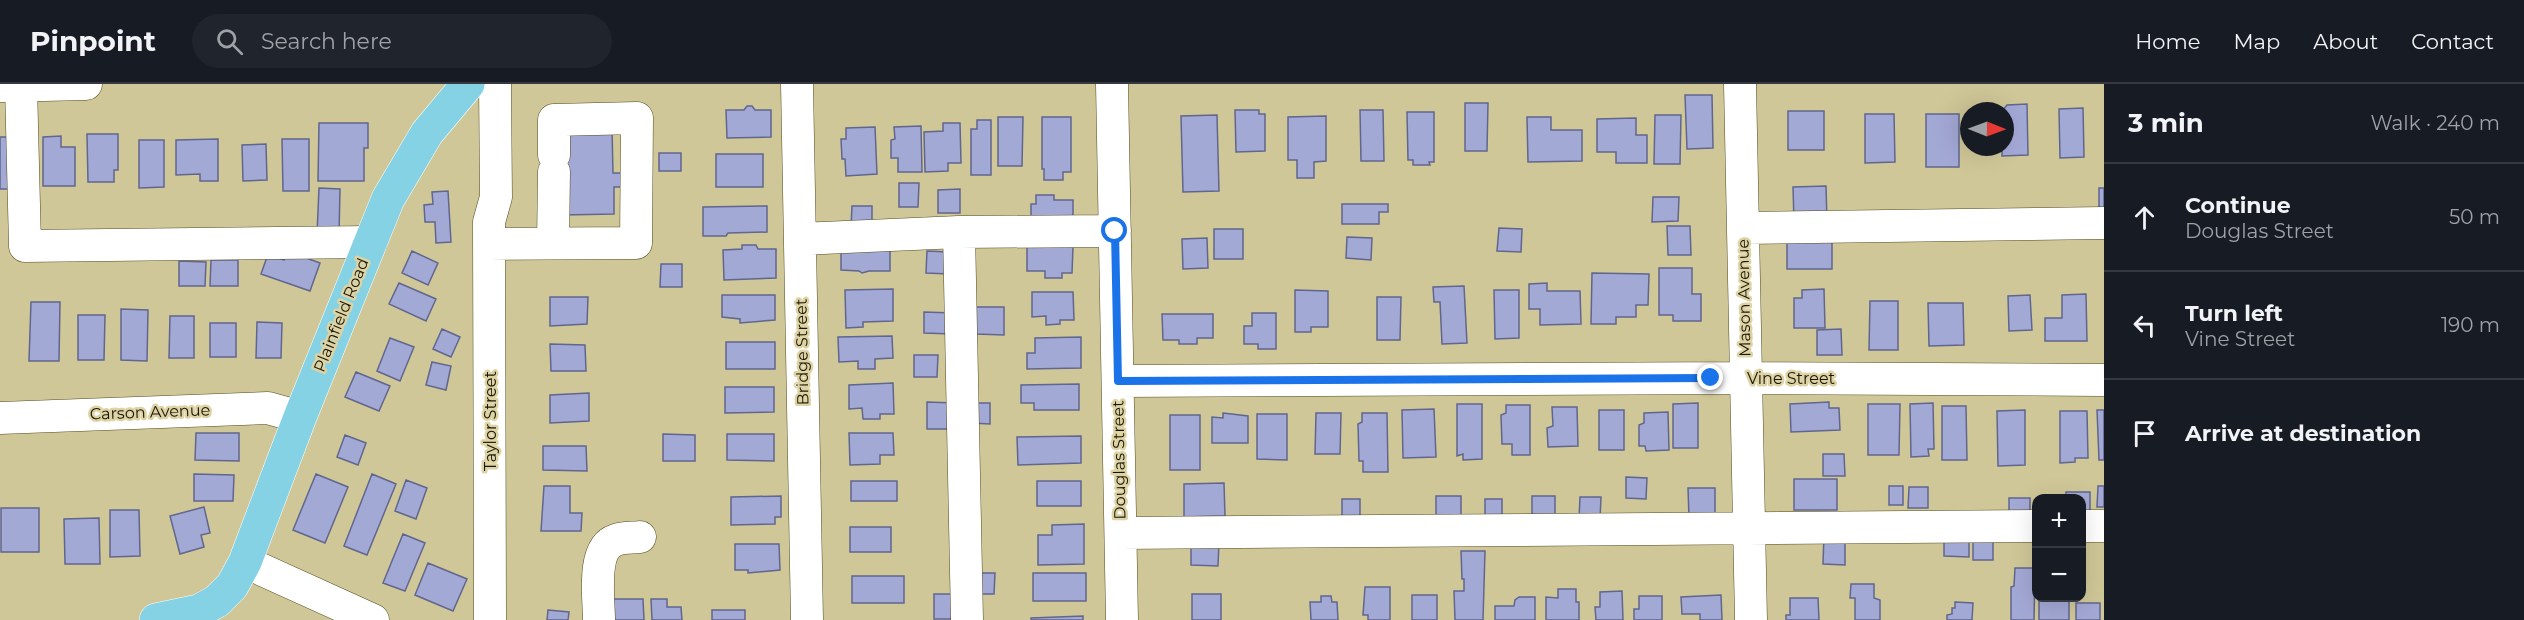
<!DOCTYPE html>
<meta charset="utf-8">
<style>
body{margin:0;font-family:Montserrat,sans-serif;background:#20242c;color:#f1f3f6}
.controls{position:absolute;right:18px;bottom:18px;display:grid;overflow:hidden;border-radius:12px;box-shadow:0 6px 24px #0002}
.controls button{width:54px;height:54px;display:grid;place-items:center;padding:0;border:0;border-bottom:2px solid #363941;background:#171b24;color:#f1f3f6;font:30px sans-serif}
.compass{position:absolute;left:1960px;top:18px;width:54px;height:54px;border-radius:50%;background:#171b24;box-shadow:0 6px 24px #0002;rotate:91deg}
.stop{position:absolute;width:18px;height:18px;margin:-14px;border:4px solid #1a73e8;border-radius:50%;background:#fff}
.stop.end{background:#1a73e8;border-color:#fff;box-shadow:0 2px 6px #0008}
.list{margin:0;padding:0;list-style:none}
h2{display:flex;justify-content:space-between;align-items:center;height:78px;margin:0;padding:0 24px;font-size:26px}
h2 small{font-size:20px;font-weight:400;color:#9ea1a6}
.list li{display:grid;grid-template-columns:39px 1fr auto;gap:18px;align-items:center;box-sizing:border-box;height:108px;padding:0 24px;border-top:2px solid #363941}
.list b{display:block;font-size:22px;white-space:nowrap}
.list p{margin:0;font-size:20px;white-space:nowrap;color:#9ea1a6}
.list em{font-size:20px;font-style:normal;color:#9ea1a6}
.icon{flex:none;width:33px;height:33px;fill:none;stroke:currentColor;stroke-width:2;stroke-linecap:round;stroke-linejoin:round}
.map{position:relative;flex:none;width:2104px;height:536px;overflow:hidden}
header{display:flex;align-items:center;gap:36px;box-sizing:border-box;height:84px;padding:0 30px;background:#171b24;border-bottom:2px solid #363941}
header strong{font-size:28px}
nav{display:flex;gap:33px;margin-inline-start:auto;font-size:21px}
.search{width:420px;height:54px;background:#20242c;display:flex;align-items:center;gap:15px;box-sizing:border-box;padding:0 21px;border-radius:33px;color:#9ea1a6;font-size:22px}
main{display:flex}
aside{flex:1;background:#171b24}
.map>svg:first-child{display:block}
.building{fill:#a3a9d5;stroke:#60668d;stroke-width:1.5}
.lines{fill:none;stroke-linecap:round;stroke-linejoin:round}
.minor-casing{stroke:#534a1e;stroke-width:33}
.major-casing{stroke:#fff;stroke-width:34}
.minor{stroke:#fff;stroke-width:32}
.major{stroke:#85d2e4;stroke-width:33}
.route{stroke:#1a73e8;stroke-width:8}
.labels{text-anchor:middle;dominant-baseline:central;stroke-width:5;stroke-linejoin:round;paint-order:stroke}
.street-label{font-size:16px;fill:#181504;stroke:#ddd3a4}
</style>
<header>
<strong>Pinpoint</strong>
<div class="search"><svg class="icon" aria-label="search" viewBox="0 0 24 24"><circle cx="10" cy="10" r="6"/><path d="M15 15l6 6"/></svg>Search here</div>
<nav><a>Home</a><a>Map</a><a>About</a><a>Contact</a></nav>
</header>
<main>
<div class="map">
<svg width="2104" height="536" viewBox="0 0 2104 536">
<rect width="100%" height="100%" fill="#d0c798"/>
<!-- building -->
<path class="building" d="M1685,11H1712L1713,64L1687,65Z
M1465,19H1488L1487,67H1465Z
M2027,20L2028,71L2002,72V63H2005V27L2003,26L2007,21Z
M747,22H752L755,26H771V53L727,54L726,26H744Z
M2083,24L2084,73L2060,74L2059,25Z
M1235,26H1259V30H1265V67L1236,68Z
M1360,26H1383L1384,77H1361Z
M1788,27H1824V66H1788Z
M1407,28H1434V78H1429L1430,81H1413V76H1408Z
M1865,30H1894L1895,78L1865,79Z
M1926,30H1959V83H1926Z
M1217,31L1219,107L1183,108L1181,32Z
M1655,31H1681L1680,80H1654Z
M1326,32V77L1314,78V94H1297V76H1288V33Z
M998,33H1023L1022,82H998Z
M1042,33H1071V88H1063V96H1044V85H1042Z
M1527,33H1551V46H1582V77L1528,78Z
M1636,34V51H1647V79H1616V68H1597V35Z
M977,36H991V91H971V45H977Z
M319,39H368V64H364V97H318Z
M943,39H960L961,79H948V87L925,88L924,48L943,47Z
M561,41L612,45L613,89H622V103H614V130L563,131Z
M921,42L922,88H898V74H891V56L895,55L894,43Z
M875,43L877,90L846,92L845,75H842L841,55H846V44Z
M87,50H118V86H114V98H88Z
M61,52V63H75V102H43V53Z
M0,53H13L14,105H0Z
M218,55V97H200V90L176,91V56Z
M282,55H309V107H283Z
M139,56H164V103L139,104Z
M266,60L267,96L243,97L242,61Z
M659,69H681V87H659Z
M716,70H763V103H716Z
M899,99H919L918,123H899Z
M1826,102L1827,138H1794L1793,103Z
M319,104L340,105L339,151L317,150Z
M2099,104H2104V135H2099Z
M960,105V129H938V106Z
M448,107L451,158L436,159L435,138H425L424,121L433,120L432,108Z
M1036,111H1054V116H1073V143L1031,135V120H1036Z
M1653,113H1679L1678,137L1652,138Z
M1342,120H1388V128H1379V140H1342Z
M767,122V148L728,149L726,152H703V123Z
M852,122H872V143H851Z
M1667,142H1690L1691,171H1668Z
M1499,144L1522,145L1521,168L1497,167Z
M1214,145H1243V175H1214Z
M1347,153L1372,154L1371,176L1346,174Z
M1787,153H1832V185H1787Z
M1207,154L1208,184L1183,185L1182,155Z
M841,160L890,161V187H869L862,189L859,187L841,186Z
M742,161H756L758,165H776V194L724,196L723,166L742,165Z
M1027,162L1073,163L1072,189H1062V194H1045V187H1027Z
M287,167L320,179L310,207L261,190L268,170L284,176Z
M412,167L438,179L428,201L402,189Z
M927,167L949,168V190L926,189Z
M211,176H238V202H210Z
M179,177L206,178L205,202H179Z
M661,180H682V203H660Z
M1659,184H1692V210H1701V237H1673V231H1659Z
M1592,189L1649,190L1648,221H1636V233H1616V240H1591Z
M399,199L436,215L426,237L389,220Z
M1547,199V207H1580L1581,240L1540,241V225H1529V200Z
M1464,202L1467,259L1442,260L1440,218H1434L1433,203Z
M893,205V237L863,238V243L846,244L845,206Z
M1824,205L1825,244H1794V214H1802V206Z
M1295,206L1328,207V243H1311V248H1295Z
M1494,206H1519V254L1495,255Z
M1032,208H1073L1074,236H1060V240L1046,241V232L1032,233Z
M2086,210L2087,257H2045V234H2062V211Z
M722,211H775V236L740,239V235L722,233Z
M2030,211L2032,246L2009,247L2008,212Z
M550,213H588L587,240L550,242Z
M1377,213H1401L1400,256H1377Z
M1870,217H1898V266H1869Z
M31,218H60L59,277H29Z
M1928,219H1963L1964,261L1929,262Z
M976,223H1004V251L976,250Z
M121,225L148,226L147,277L121,276Z
M924,228L953,229L952,250L924,249Z
M1252,229H1276V265H1258V260H1244V242H1252Z
M1162,230H1213V254H1197V260H1179V256H1163Z
M78,231H105L104,276H78Z
M170,232H194V274H169Z
M257,238L282,239L281,274H256Z
M210,239H236V273H210Z
M442,245L460,253L451,273L433,265Z
M1841,245L1842,271H1817V246Z
M892,252L893,274L875,275V285H858V277L839,278L838,253Z
M1081,253V284L1027,285V269H1035V254Z
M390,254L414,263L400,297L377,287Z
M726,258H775V285H726Z
M550,260L585,261L586,287H551Z
M914,271H938L937,293H914Z
M432,278L451,282L446,306L426,301Z
M356,288L390,302L379,327L345,313Z
M893,299L894,330H880V335H863L862,324L849,325V301Z
M1079,300V326H1034V319H1021V301Z
M725,303H774V328L725,329Z
M589,309V337L550,339V311Z
M927,318L954,319V345H927Z
M1829,318V324H1839L1840,346L1791,348L1790,320Z
M971,319H990V340L971,339Z
M1698,319V364H1673V320Z
M1933,319L1934,365H1928L1929,372L1911,373L1910,320Z
M1457,320H1482V375L1463,376V370L1457,372Z
M1868,320H1900L1899,371H1868Z
M1506,321H1530V371H1512V360H1502L1501,331L1506,329Z
M1942,322H1966L1967,376H1942Z
M1552,323H1577L1578,362L1548,363L1547,344L1553,342Z
M1434,325L1436,373L1403,374L1402,326Z
M1599,326H1624V366H1599Z
M2025,326V381L1998,382L1997,327Z
M2097,326H2104V376H2099Z
M2060,327H2087L2088,374H2075V378L2060,379Z
M1668,328L1669,366L1646,367L1645,362H1639V341L1644,339V329Z
M1223,329L1248,332V359H1212V333L1223,334Z
M1316,329H1341L1340,370H1315Z
M1362,329H1387L1388,388H1363V377H1359L1358,340L1362,338Z
M1257,330H1287V376L1257,375Z
M1170,331H1200V386H1170Z
M196,349H239V377L195,376Z
M849,349H893L894,371H880V380L850,381Z
M663,350L695,351V377H663Z
M727,350H774V377L727,376Z
M345,351L366,359L358,381L337,373Z
M1081,352V379L1018,381L1017,353Z
M543,362H586L587,387L543,386Z
M1823,370H1844L1845,392H1823Z
M194,390L234,391L233,417H194Z
M316,390L348,403L325,459L293,446Z
M372,390L396,400L367,471L344,462Z
M1626,393L1647,394L1646,415L1626,414Z
M1794,395H1837V426H1794Z
M406,396L427,404L416,435L395,427Z
M851,397H897V417H851Z
M1037,397H1081V422H1037Z
M1224,399L1225,432L1184,433V400Z
M544,402H570V429H582L581,447H541Z
M1889,402H1903V421H1889Z
M2098,402H2104V423H2097Z
M1909,403H1928V424H1908Z
M1688,404H1715V433L1689,434Z
M2066,408H2090V431H2082V414H2066Z
M781,412V433H775V440L731,441V413Z
M1436,412H1461V437L1436,436Z
M1532,412H1555V435H1532Z
M1580,413H1601L1600,435H1579Z
M2009,414H2030V435H2009Z
M1342,415H1360V437H1342Z
M1485,415H1502V432L1485,431Z
M204,423L210,449L201,451L204,463L180,470L170,432Z
M1,424H39V468H1Z
M110,426H139L140,472L110,473Z
M99,434L100,480H65L64,435Z
M1084,440V480L1038,481V451H1052V441Z
M850,443H891V468H850Z
M403,450L425,459L405,507L383,499Z
M1824,450H1845V481L1823,480Z
M1944,450H1969V473L1944,472Z
M1973,452H1993V476H1973Z
M1191,458H1219L1218,482L1191,481Z
M735,460H779L780,486L748,489V486H735Z
M1461,467H1485L1483,536H1455L1454,507H1464V495H1462Z
M428,479L467,495L453,527L415,511Z
M2015,484H2035L2034,536H2011V503L2014,502Z
M973,489H995L994,510H973Z
M1033,489H1086V517H1033Z
M852,492H904V519H852Z
M1851,500H1874V514L1880,516V536H1855V514H1850Z
M1365,503H1390V536H1368V531H1363Z
M1558,505H1576V518H1579V536H1546V513L1558,514Z
M1622,507L1623,536H1596L1595,523H1600V508Z
M934,510H959V535H934Z
M1192,510H1221V536H1192Z
M1412,511H1437V536H1412Z
M1721,511L1722,536H1700V530H1682L1681,513Z
M1321,512H1331L1332,518H1337L1338,536H1311L1310,518H1321Z
M1639,512H1662V536H1634V525H1639Z
M1519,513H1535V536H1495V522H1514L1515,516Z
M1790,514H1818L1819,536H1786V531H1790Z
M2039,514H2069V536H2039Z
M605,515H643L644,536H606Z
M651,515H667V523H681L682,536H652Z
M1955,518L1973,519L1972,536H1947V531L1952,530V524H1955Z
M2076,519H2100V536H2076Z
M548,526L569,528L568,536H547Z
M712,526H745V536H712Z
M1083,532V536H1031V534Z"/>
<g class="lines">
<defs>
<path id="minor" d="M797,0L807,536
M1112,0L1122,536
M1740,0L1751,536
M21,1L25,162L371,158
M1,2L86,0
M1743,144L2104,139
M959,148L967,536
M800,155L959,148L1115,147
M553,159L554,88
M489,160L636,159L637,34L554,36V71
M1118,297L1746,294L2104,296
M0,334L268,324L300,333
M2082,442H2104
M1121,449L2036,442
M245,478L373,536
M490,536L489,138L496,113L495,0
M599,536C599,515 591,464 616,456C623,453 633,454 640,453"/>
<path id="major" d="M156,536L199,527L217,517L232,502L245,478L300,333L388,115L427,49L468,0"/>
</defs>
<!-- minor casing -->
<use href="#minor" class="minor-casing"/>
<!-- major casing -->
<use href="#major" class="major-casing"/>
<!-- minor -->
<use href="#minor" class="minor"/>
<!-- major -->
<use href="#major" class="major"/>
</g>
<g class="lines">
<!-- route -->
<path class="route" d="M1115,147L1118,297L1711,294"/>
</g>
<g class="labels">
<!-- street labels -->
<g class="street-label">
<text transform="translate(1744 214) rotate(-91)">Mason Avenue</text>
<text transform="translate(341 231) rotate(-68)">Plainfield Road</text>
<text transform="translate(802 268) rotate(-91)">Bridge Street</text>
<text x="1791" y="294">Vine Street</text>
<text transform="translate(150 328) rotate(-2)">Carson Avenue</text>
<text transform="translate(490 337) rotate(-90)">Taylor Street</text>
<text transform="translate(1119 376) rotate(-91)">Douglas Street</text>
</g>
</g>
</svg>
<div class="controls">
<button>+</button>
<button>−</button>
</div>
<svg class="compass" viewBox="-18 -18 36 36"><path d="M0-13l5 13h-10z" fill="#e53935"/><path d="M0 13l5-13h-10z" fill="#9ea1a6"/></svg>
<div class="stop" style="left:1115px;top:147px"></div>
<div class="stop end" style="left:1711px;top:294px"></div>
</div>
<aside>
<h2>3 min<small>Walk · 240 m</small></h2>
<ul class="list">
<li><svg class="icon" aria-label="ahead" viewBox="0 0 24 24"><path d="M12 20V5M6 11l6-6 6 6"/></svg><div><b>Continue</b><p>Douglas Street</p></div><em>50 m</em></li>
<li><svg class="icon" aria-label="left" viewBox="0 0 24 24"><path d="M17 20v-9H6M10 6l-5 5 5 5"/></svg><div><b>Turn left</b><p>Vine Street</p></div><em>190 m</em></li>
<li><svg class="icon" aria-label="arrive" viewBox="0 0 24 24"><path d="M6 21V4h12l-3 4 3 4H6"/></svg><div><b>Arrive at destination</b></div></li>
</ul>
</aside>
</main>
